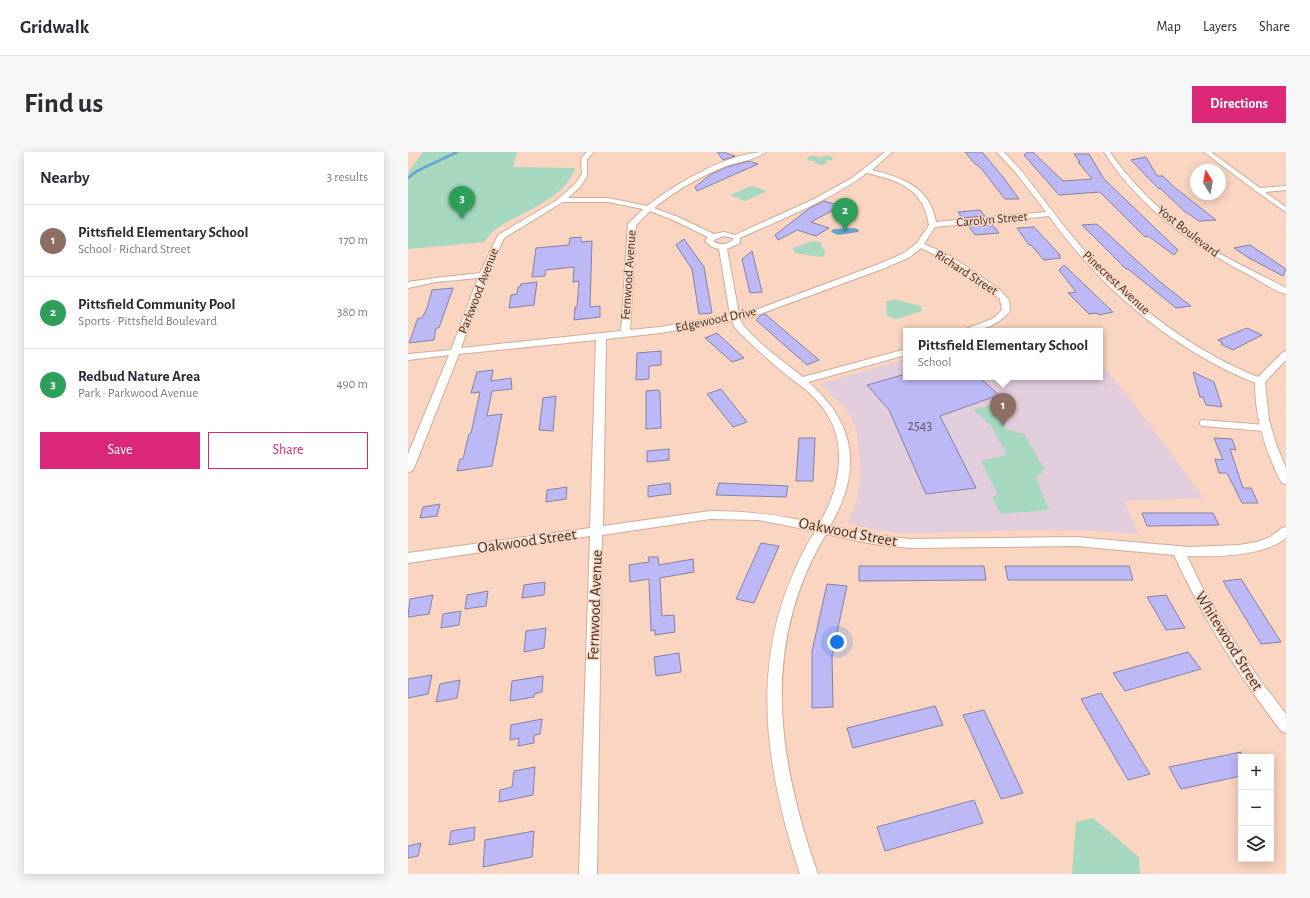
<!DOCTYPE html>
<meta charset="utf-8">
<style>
body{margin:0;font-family:"Alegreya Sans",sans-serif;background:#f7f7f7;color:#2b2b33}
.controls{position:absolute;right:12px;bottom:12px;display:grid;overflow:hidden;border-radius:0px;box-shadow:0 2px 10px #0003}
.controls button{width:36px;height:36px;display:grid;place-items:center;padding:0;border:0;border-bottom:1px solid #e1e1e2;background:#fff;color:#2b2b33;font:20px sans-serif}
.compass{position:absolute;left:782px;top:12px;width:36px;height:36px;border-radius:50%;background:#fff;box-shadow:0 2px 10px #0003;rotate:349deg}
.you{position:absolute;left:429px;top:490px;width:14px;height:14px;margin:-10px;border:3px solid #fff;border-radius:50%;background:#1a73e8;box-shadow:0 0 0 6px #1a73e833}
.badge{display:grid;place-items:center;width:26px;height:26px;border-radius:50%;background:#db2777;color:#fff;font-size:13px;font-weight:700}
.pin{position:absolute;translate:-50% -33px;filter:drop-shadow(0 1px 2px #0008)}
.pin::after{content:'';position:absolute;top:21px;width:14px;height:12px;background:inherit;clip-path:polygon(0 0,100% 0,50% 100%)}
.popup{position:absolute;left:495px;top:176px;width:200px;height:52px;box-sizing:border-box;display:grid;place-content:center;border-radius:0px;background:#fff;filter:drop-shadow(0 1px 3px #0005);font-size:13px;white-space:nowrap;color:#7c7c81}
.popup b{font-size:15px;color:#2b2b33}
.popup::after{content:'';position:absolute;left:50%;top:100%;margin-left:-8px;border:8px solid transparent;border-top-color:#fff}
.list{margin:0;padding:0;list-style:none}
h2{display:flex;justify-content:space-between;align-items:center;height:52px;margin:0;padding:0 16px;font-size:17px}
h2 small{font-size:13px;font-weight:400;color:#7c7c81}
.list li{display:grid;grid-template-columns:26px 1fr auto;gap:12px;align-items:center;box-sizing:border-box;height:72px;padding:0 16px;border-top:1px solid #e1e1e2}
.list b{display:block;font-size:15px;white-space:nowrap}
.list p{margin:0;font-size:13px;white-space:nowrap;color:#7c7c81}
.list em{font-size:13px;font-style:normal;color:#7c7c81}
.actions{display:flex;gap:8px;padding:12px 16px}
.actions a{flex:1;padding:9px 0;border:1px solid #db2777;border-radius:0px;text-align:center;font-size:14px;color:#db2777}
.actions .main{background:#db2777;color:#fff}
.icon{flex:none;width:22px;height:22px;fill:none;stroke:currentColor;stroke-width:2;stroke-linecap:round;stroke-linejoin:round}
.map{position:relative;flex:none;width:878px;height:722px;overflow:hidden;border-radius:0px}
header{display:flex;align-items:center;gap:24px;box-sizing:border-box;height:56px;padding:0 20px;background:#fff;border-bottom:1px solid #e1e1e2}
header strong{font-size:19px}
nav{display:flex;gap:22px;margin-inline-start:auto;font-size:14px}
.intro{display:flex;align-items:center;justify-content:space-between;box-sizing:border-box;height:96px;padding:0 24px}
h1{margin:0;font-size:28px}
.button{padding:10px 18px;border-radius:0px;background:#db2777;color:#fff;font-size:14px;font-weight:700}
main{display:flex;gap:24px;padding:0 24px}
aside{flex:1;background:#fff;border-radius:0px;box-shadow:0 2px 10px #0003}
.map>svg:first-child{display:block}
.education{fill:#e2cddc}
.green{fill:#a6d7bf}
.water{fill:#69a4ce}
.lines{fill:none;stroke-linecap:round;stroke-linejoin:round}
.stream{stroke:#69a4ce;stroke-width:2.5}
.building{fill:#bdb8f6;stroke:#8482a3}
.service-casing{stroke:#d0ad99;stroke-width:8}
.minor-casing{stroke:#d0ad99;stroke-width:2}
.service{stroke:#fff;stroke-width:6}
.minor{fill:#fff;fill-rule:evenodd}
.labels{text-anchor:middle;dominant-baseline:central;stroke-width:3;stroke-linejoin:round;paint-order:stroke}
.far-street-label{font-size:13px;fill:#44352d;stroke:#fad5c1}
.number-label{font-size:14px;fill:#62565f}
.street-label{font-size:16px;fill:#44352d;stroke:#fad5c1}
</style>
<header>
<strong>Gridwalk</strong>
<nav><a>Map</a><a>Layers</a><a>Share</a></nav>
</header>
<div class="intro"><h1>Find us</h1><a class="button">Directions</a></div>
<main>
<aside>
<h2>Nearby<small>3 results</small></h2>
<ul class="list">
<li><span class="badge" style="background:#8d6e63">1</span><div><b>Pittsfield Elementary School</b><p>School · Richard Street</p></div><em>170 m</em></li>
<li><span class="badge" style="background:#2e9e5b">2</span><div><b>Pittsfield Community Pool</b><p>Sports · Pittsfield Boulevard</p></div><em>380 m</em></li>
<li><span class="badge" style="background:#2e9e5b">3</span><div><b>Redbud Nature Area</b><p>Park · Parkwood Avenue</p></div><em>490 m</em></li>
</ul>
<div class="actions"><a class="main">Save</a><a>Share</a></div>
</aside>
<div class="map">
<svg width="878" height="722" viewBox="0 0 878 722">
<rect width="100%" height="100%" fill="#fad5c1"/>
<!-- education -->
<path class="education" d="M498,207V225H692V210L725,250L796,346L716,349L731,382L691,379L614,378L520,381H490L462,376L440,370L448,351L452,332V311L449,280L444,267L437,256L412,232Z"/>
<!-- green -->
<path class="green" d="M15,0H111L109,1L105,15L167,16C157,49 108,61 84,80C81,83 79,87 76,90L0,97V21Z
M402,4H408L412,6C417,3 421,3 426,6L423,8H417L420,10C416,14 411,13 406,11L409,9H402L398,7Z
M343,34L359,39L337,49L322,43Z
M405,89L412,90L418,102L413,105L387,101L385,96Z
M488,148L513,154L514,159L488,167L479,164L478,149Z
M581,254L595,265V272L598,277L616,282L636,317L628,326L641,358L593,362L584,345L590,343L573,309L599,303L584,275L565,257Z
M685,666L731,705L732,722H664L668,670Z"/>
<!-- water -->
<path class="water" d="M445,76L450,77L451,80L430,83L423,80L425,77Z"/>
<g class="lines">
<!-- stream -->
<path class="stream" d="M0,26L9,19L49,0"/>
</g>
<!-- building -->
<path class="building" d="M309,0H315L327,4L315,8Z
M557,0H574L595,25L611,47H597L572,15L566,11Z
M620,0H625L655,29L684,27L670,10H672L666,2H681L696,27L770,98L766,103L740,84L737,85L692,40L651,43L616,3Z
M738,5L749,24H755L765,34L808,68L791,69L776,59L752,36L751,37L723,8Z
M341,9L350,12L289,39L287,35L303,22L319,15Z
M416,49L433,54L403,70L421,76L408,84L389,78L370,88L367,83L402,56Z
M572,58L577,64L554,66L550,60Z
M583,71L591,81L567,83L560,73Z
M689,72L752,130L783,154L768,156L720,117H718L674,73Z
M626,75L652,103H650L653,106L636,108L623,93H621L609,76Z
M173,85V90L184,89L182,155L192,154V165L166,168L167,155H169L171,129L165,130L166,115L138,118L137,124L124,125L128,96L161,93L162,86Z
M276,87L296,115L304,161L291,162L284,117L268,93Z
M842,93L878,117L875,124L841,106L826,96Z
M344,99L354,140L342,141L334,107Z
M656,113L705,160L691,163L689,161L681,162L660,141L668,140L651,118Z
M129,130L126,153L101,156L103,143L109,142L110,135H112L113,132Z
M45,136L31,176H28L26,188L1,191L10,166H14L19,156L24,138Z
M357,162L411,208L399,213L348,168L353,163Z
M839,176L854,183L825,198L813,192L815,191L810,188Z
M309,181L336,206L324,210L297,186Z
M253,199V213L241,214V227L228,228L229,201Z
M85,218L83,229L103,226L104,237L84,239L79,264L94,262L84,314L49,319L52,307H55L61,282L63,281L72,240L63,241L69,220Z
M785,220L806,230L814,255L798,253L795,245H792Z
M498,222V225H571L591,243L532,264L568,336L518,342L481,258L459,233Z
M313,237L339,270L325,275L299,242Z
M250,238L252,240L253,276L238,277V239Z
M148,244L145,279L131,278L135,246Z
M391,286H407L405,329H388Z
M806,286L824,287L828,298L822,297L835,336H843L850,351H834L819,321H811L807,307L815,308Z
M261,297V308L239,310V299Z
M262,331L263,342L240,345V334Z
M311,331L380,334L378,345L308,343Z
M159,335L158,347L138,350L139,338Z
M32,352L29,364L12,366L15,355Z
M734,361H805L811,373L739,374Z
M353,391L371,394L346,451L328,447Z
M240,405H250L251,413L285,407L286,420L252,426L254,464L266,463L267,480L247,483V478L243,479L241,427L222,430L221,413L241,410Z
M451,414H576L578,428L451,429Z
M597,414H721L725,428H600Z
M833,427L873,490L853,492L815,429Z
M137,430L136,443L114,446L116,433Z
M419,432L439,434L424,504L425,555L404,556V499Z
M80,439L78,454L57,457L59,443Z
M25,443L21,462L0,465L2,447Z
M758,443L777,476L758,478L739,445Z
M53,459L51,473L33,476L35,462Z
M138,476L136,496L116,500L118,479Z
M780,500L793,517L717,539L705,521Z
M271,501L273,520L248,524L246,505Z
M24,523L20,542L0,546V527Z
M135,524L134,540L126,542V545L102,549L104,529Z
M52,528L49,546L28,550L32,532Z
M693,541L742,622L720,628L673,547Z
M527,554L535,573L445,596L439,576Z
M576,558L615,641L593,647L555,563Z
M134,567L132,582L126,583V591L110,594L111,586L102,588L103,573Z
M833,600V624L773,637L761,615Z
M127,615L125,643L91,650L92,638L104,635L106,619Z
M566,648L575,671L477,699L469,675Z
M67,675L66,688L41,693L43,679Z
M126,679L124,705L75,715L77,688Z
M13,691L10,704L0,706V694Z"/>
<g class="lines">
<defs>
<path id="service" d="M795,271L857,276"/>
<path id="minor" d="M179,0H186L179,7V24L173,34L160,46H200L239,54C268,31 322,0 358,0C349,7 329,10 318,14C291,25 268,38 246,56L270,65L306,82L316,80L327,83L406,47L444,26L477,0H484L464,18C495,26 522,35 528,70L638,60L609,22L589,0H596C622,26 641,57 665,85C714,145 778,196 850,225L875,200L878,199V208L857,230L861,268L868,292L878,316V332L874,331L872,328C857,297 847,266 847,231C764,197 693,137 641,64L527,75L516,92L541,103L591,137L601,148L602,159C591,173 574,179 556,179L558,177L586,166L594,158L592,147L535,107L513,96L502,105L477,116L344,165L332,167C338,183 380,213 395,225L498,197V203L400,230C449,272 454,319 422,374L465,383L502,387L668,385L781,395L831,393L849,390L862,385L874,376L878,375V386C855,405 808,405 779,404L798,443L824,486L852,528L878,562V581L873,579C831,524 795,466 766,403L668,394L502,396L465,392L418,382C352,493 369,606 410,722H392C353,603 339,491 407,379L350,368L302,367L194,383L189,722H171L182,384L0,411V401L182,376L188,188L51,202L6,316L4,319L0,320V302L41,203L0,208V202L43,198L70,126L28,130L0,136V130L28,126L72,121L90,83L149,48L168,31L174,22L173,6ZM459,21C492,29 515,36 521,73L509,91L496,101L471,112L339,161L331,162L319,97L332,91V86C376,66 421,49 459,21ZM155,50H200L235,57L220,72L213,179L53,196L79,123L96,86ZM242,59L265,68L300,85L297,89L304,95L311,97L322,163L252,175L222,178L228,73ZM316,84L325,86V88C318,93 312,94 305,89L308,87ZM324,169L327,176L337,186C353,201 371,218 389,231C400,239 410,248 417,259C441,293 431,339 411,372C373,363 342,359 302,359L195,374L198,187L252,181Z
M696,0H702C727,38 776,82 816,104C836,115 857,125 878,136V142C866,139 854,130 843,124C786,95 731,55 696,0Z
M796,0H803L852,36L878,34V38L857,40L878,55V60L848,39Z"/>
</defs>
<!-- service casing -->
<use href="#service" class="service-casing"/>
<!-- minor casing -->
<use href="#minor" class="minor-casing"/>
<!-- service -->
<use href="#service" class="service"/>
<!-- minor -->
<use href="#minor" class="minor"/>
</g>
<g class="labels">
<!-- far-street labels -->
<g class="far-street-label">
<text transform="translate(584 68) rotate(-5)">Carolyn Street</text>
<text transform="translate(780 80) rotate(38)">Yost Boulevard</text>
<text transform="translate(558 121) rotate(33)">Richard Street</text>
<text transform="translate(221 123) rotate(-86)">Fernwood Avenue</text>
<text transform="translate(708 131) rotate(43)">Pinecrest Avenue</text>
<text transform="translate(71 139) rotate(-69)">Parkwood Avenue</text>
<text transform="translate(308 168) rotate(-12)">Edgewood Drive</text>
</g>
<!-- number labels -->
<g class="number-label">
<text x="512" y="274">2543</text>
</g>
<!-- street labels -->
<g class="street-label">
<text transform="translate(440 380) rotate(11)">Oakwood Street</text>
<text transform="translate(119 389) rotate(-8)">Oakwood Street</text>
<text transform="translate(187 453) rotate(-88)">Fernwood Avenue</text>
<text transform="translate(821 489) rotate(58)">Whitewood Street</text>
</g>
</g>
</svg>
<div class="controls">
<button>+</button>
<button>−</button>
<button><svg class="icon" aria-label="layers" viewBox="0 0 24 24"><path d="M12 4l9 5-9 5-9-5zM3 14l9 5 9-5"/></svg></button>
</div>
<svg class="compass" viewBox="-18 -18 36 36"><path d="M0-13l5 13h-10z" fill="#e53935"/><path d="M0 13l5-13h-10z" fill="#7c7c81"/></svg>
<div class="you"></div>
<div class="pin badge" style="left:595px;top:274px;background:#8d6e63">1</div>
<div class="popup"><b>Pittsfield Elementary School</b>School</div>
<div class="pin badge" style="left:437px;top:79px;background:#2e9e5b">2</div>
<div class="pin badge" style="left:54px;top:67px;background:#2e9e5b">3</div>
</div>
</main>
